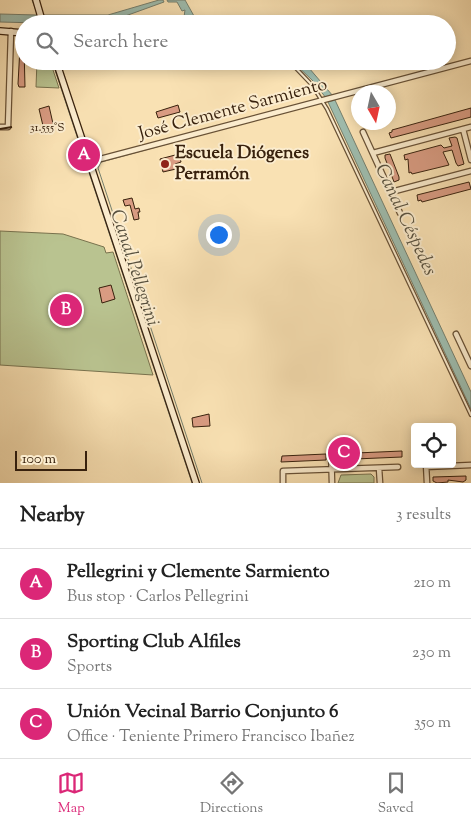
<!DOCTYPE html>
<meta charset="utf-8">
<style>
body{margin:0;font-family:"Sorts Mill Goudy",serif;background:#f2f2f2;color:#222}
.controls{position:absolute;right:15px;bottom:15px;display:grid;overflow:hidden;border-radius:5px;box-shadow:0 2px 12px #0003}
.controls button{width:45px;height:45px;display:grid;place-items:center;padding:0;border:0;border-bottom:1px solid #e0e0e0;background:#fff;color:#222;font:25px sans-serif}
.compass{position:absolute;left:351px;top:85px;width:45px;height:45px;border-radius:50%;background:#fff;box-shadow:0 2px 12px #0003;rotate:171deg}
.scale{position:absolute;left:15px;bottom:12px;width:72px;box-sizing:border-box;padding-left:5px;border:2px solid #38210d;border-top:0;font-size:14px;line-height:18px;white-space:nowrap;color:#38210d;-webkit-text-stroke:4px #fbecce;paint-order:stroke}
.you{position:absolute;left:218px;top:234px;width:18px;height:18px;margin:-12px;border:4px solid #fff;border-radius:50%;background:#1a73e8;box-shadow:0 0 0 8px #1a73e833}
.badge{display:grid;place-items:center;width:32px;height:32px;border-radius:50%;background:#db2777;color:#fff;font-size:16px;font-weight:700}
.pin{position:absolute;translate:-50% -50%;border:2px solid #fff;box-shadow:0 1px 5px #0006}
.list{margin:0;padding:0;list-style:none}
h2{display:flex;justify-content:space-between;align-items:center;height:65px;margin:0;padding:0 20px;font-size:21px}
h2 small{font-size:16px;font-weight:400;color:#767676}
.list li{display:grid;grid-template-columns:32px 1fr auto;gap:15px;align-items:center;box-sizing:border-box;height:70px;padding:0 20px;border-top:1px solid #e0e0e0}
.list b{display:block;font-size:19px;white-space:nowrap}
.list p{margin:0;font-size:16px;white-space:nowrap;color:#767676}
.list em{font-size:16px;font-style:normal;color:#767676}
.icon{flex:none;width:28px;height:28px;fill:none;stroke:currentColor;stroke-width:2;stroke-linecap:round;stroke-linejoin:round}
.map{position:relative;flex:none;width:471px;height:483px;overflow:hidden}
.search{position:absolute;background:#fff;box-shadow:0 2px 12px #0003;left:15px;right:15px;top:15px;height:55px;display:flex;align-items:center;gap:12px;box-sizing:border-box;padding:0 18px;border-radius:28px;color:#767676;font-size:19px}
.sheet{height:275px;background:#fff}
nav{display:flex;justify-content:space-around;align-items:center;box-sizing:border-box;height:70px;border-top:1px solid #e0e0e0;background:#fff;font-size:14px;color:#767676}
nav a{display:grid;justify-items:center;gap:2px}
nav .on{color:#db2777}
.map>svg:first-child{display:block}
.green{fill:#b9c390;stroke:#78724e}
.water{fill:#9ebdaf;stroke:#757f6e}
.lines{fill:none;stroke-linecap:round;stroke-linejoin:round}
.shore{stroke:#6b6f5e;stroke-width:1}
.stream{stroke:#757f6e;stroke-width:1}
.building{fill:#d99b82;stroke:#38210d}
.lane-casing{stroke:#685136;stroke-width:4.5}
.street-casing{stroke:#685136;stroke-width:7}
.secondary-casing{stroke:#38210d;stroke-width:8}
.lane{stroke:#fbecce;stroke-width:2}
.street{stroke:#fbecce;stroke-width:4.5}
.secondary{stroke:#fbecce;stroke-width:5.5}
.ticks{fill:none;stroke:#38210d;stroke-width:2}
.poi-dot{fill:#8f2418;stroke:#fbecce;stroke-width:2}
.labels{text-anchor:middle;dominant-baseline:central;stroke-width:4;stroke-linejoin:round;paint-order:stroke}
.street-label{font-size:18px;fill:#38210d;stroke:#fbecce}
.poi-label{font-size:18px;font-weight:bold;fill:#38210d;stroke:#fbecce;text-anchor:start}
.water-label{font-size:19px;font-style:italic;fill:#57503e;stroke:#fbecce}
.ticks-label{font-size:12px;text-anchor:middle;fill:#38210d;stroke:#fbecce;stroke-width:4;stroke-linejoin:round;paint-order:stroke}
</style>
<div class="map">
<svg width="471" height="483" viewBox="0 0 471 483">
<rect width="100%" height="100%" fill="#f9e1b3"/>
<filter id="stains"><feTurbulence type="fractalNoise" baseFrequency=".004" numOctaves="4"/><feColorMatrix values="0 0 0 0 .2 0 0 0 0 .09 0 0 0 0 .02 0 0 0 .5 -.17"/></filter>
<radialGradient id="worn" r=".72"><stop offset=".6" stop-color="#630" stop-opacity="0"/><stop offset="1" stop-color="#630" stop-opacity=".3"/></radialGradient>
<!-- green -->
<path class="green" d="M37,61H50L59,88L36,87Z
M0,231L63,234L104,247L106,253L113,252L153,375L0,365Z
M371,474L374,477V483H338L341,475Z"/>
<!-- water -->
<path class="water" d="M159,0H163L164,2L117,19L162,17V22L51,23L46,22L44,15H108Z
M167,0H185L194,16L236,24H182L180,18L184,17L185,10L182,11L177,2H168Z
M0,14L37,15L39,23L0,22Z
M292,61H303L333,96L326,98L313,81Z
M335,100L471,392V409L328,102Z"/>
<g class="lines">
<!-- shore -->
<path class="shore" d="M51,24L54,20L115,19L121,24"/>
<!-- stream -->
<path class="stream" d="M32,0L38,16
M52,61L192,483
M193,137L101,162L98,168L202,483"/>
</g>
<!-- building -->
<path class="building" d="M20,47H24L25,87H19L18,84Z
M178,105L180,112L158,118L156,112Z
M49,106L54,128L44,130L39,109Z
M471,108V117L391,138L389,133L392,132V130Z
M455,137L457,138L464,164L458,166L456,163L452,150L443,152L449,165L412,174L411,172L409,173L408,159L405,160L404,155L441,145L444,148L452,146L449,138Z
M179,154L181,162L175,164L176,169L163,172L160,159Z
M390,154L399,177V180L394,182L385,158V155Z
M469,182L471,189L422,202L421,200L418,201L417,195Z
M132,198L135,209L139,208L140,212H138L139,219L134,220L130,205L125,206L123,200Z
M111,285L115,299L102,303L99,288Z
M209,414L210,426L193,427L192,418Z
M402,451V457L355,459L356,453Z
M326,454V460L281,462L282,456Z
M466,476V480L463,482L448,480V482L437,483L433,481V477Z"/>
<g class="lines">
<defs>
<path id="lane" d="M289,61L312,85L327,109L471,415"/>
<path id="street" d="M0,127H8L11,31
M463,129L471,160
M363,132L400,213
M373,153L471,127
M89,162L471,61
M391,192L471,171
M456,334L471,366
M331,448L332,483
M426,464L427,483
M426,467L471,465
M379,468L380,483
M283,483V471L398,467"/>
<path id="secondary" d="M36,0L43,24
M0,31L24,33
M56,61L196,483"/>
</defs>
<!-- lane casing -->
<use href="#lane" class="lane-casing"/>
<!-- street casing -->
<use href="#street" class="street-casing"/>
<!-- secondary casing -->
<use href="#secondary" class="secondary-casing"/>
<!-- lane -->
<use href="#lane" class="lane"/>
<!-- street -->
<use href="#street" class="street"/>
<!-- secondary -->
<use href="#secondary" class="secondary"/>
</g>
<!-- ticks -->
<path class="ticks" d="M0,129L12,127"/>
<!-- markers -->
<circle class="poi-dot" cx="165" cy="164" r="5"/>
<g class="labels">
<!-- street labels -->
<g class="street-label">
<text transform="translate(233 110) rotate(-15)">José Clemente Sarmiento</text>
</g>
<!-- poi labels -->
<g class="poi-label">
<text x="175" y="154">Escuela Diógenes<tspan x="175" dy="21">Perramón</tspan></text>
</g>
<!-- water labels -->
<g class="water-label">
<text transform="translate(405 220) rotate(65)">Canal Céspedes</text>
<text transform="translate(134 268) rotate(72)">Canal Pellegrini</text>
</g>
</g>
<g class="ticks-label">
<text x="47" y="131">31.555°S</text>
</g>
<rect width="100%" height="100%" filter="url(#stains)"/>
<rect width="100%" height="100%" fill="url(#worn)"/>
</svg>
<div class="controls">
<button><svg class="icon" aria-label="locate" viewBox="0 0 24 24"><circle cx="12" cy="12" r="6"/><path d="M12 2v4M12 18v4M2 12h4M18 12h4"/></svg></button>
</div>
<svg class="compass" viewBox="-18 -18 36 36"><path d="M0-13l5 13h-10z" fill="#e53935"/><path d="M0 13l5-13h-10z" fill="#767676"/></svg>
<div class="scale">100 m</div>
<div class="you"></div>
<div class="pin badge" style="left:84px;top:155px">A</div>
<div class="pin badge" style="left:66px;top:310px">B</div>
<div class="pin badge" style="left:344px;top:453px">C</div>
<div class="search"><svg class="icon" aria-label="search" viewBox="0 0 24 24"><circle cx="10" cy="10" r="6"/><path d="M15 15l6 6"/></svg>Search here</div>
</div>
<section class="sheet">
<h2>Nearby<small>3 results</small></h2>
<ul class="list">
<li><span class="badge">A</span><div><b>Pellegrini y Clemente Sarmiento</b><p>Bus stop · Carlos Pellegrini</p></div><em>210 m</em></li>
<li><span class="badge">B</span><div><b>Sporting Club Alfiles</b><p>Sports</p></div><em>230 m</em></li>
<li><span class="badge">C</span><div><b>Unión Vecinal Barrio Conjunto 6</b><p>Office · Teniente Primero Francisco Ibañez</p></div><em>350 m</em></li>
</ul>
</section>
<nav>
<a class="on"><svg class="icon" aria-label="map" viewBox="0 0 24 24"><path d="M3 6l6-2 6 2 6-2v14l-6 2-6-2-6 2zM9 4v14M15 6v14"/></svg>Map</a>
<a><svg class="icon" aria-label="directions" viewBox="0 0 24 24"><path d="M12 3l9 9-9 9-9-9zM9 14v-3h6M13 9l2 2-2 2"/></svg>Directions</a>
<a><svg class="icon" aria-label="saved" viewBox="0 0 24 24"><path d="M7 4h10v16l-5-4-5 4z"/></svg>Saved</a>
</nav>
